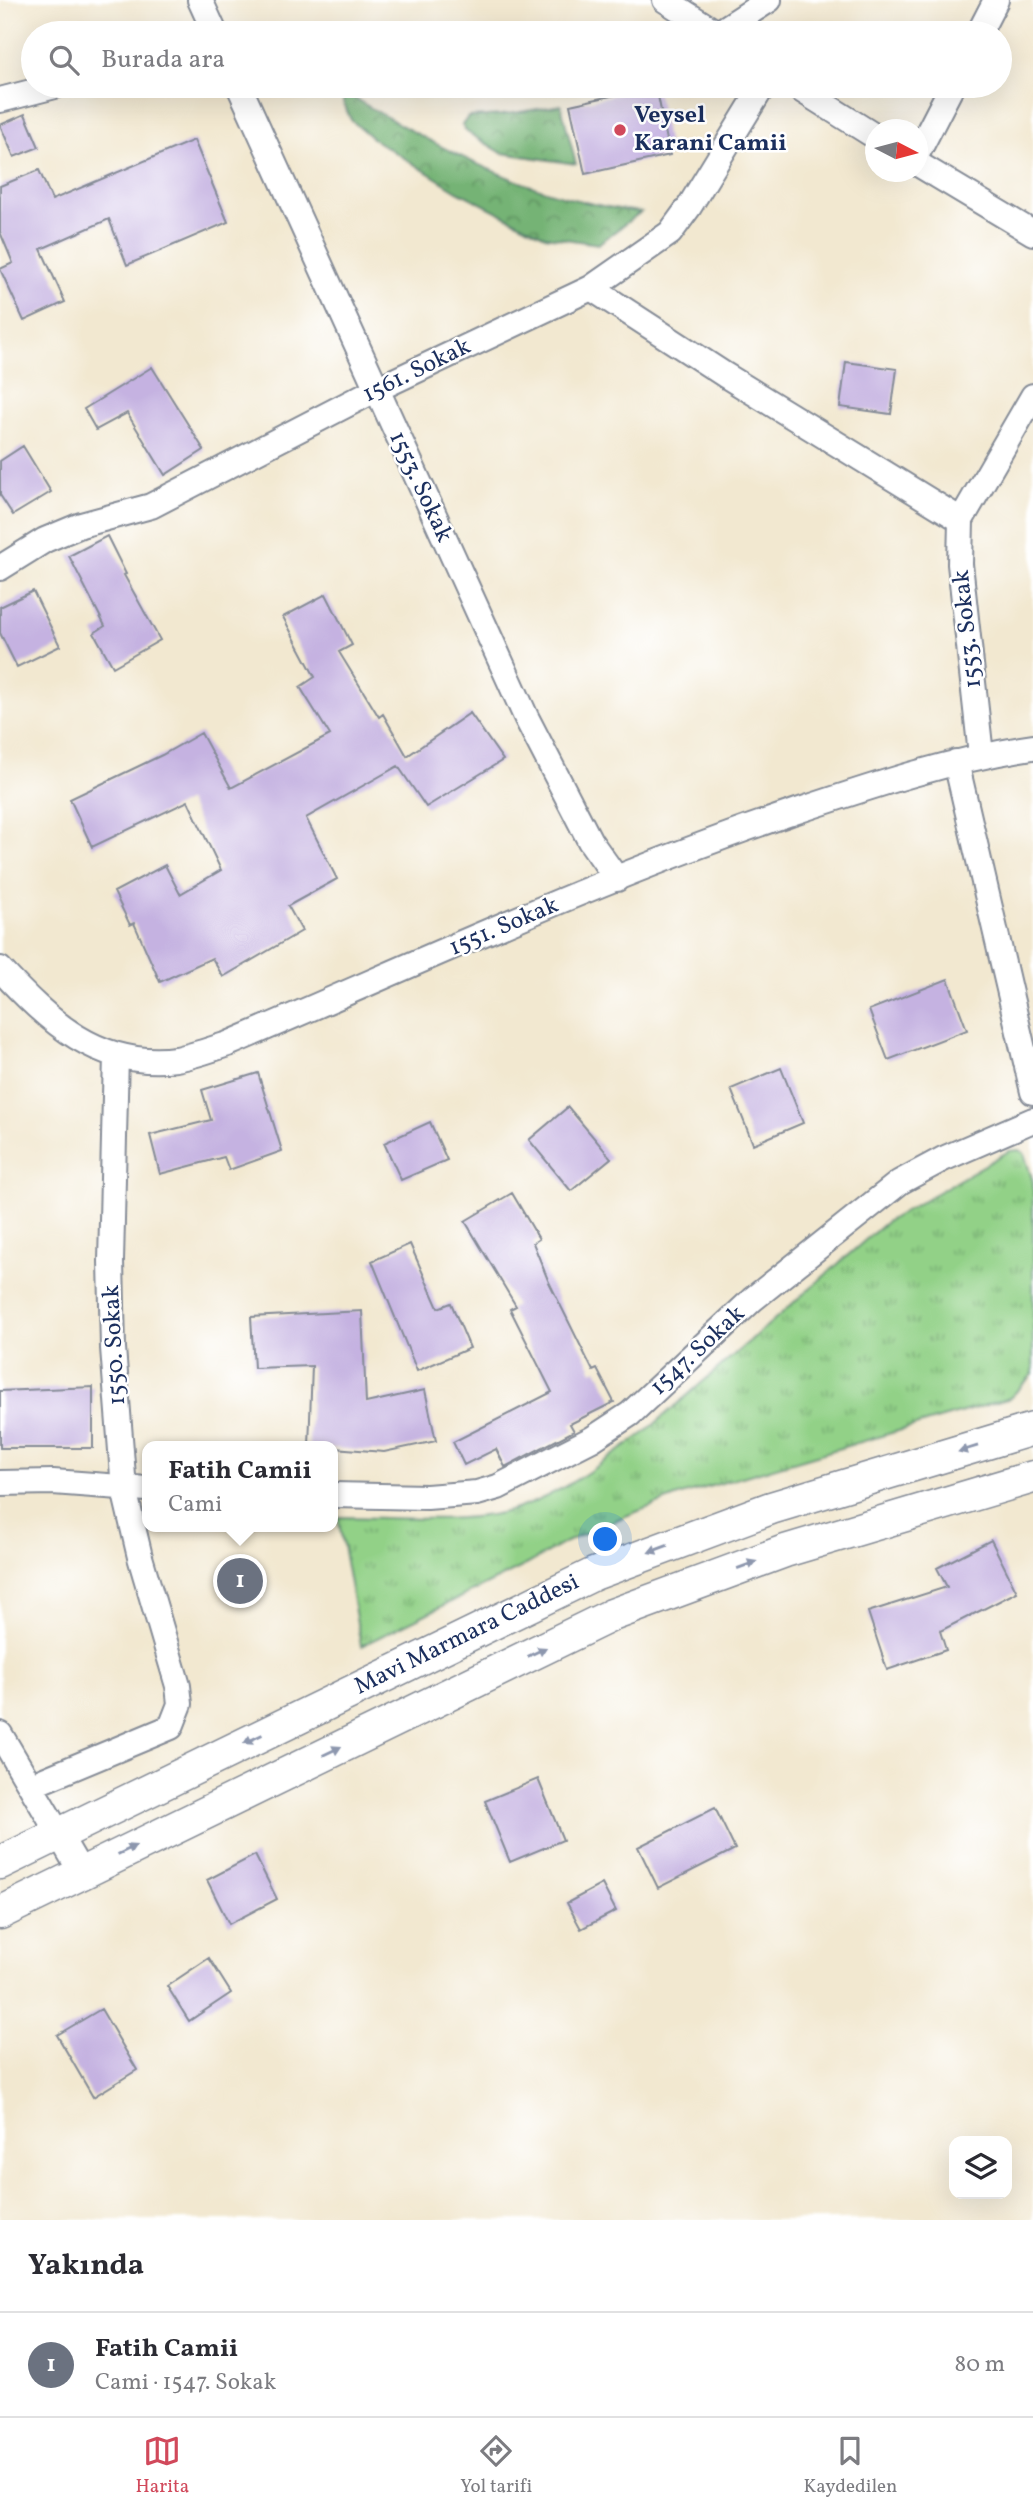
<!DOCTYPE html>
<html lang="tr">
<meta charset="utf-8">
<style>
body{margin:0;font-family:Vollkorn,serif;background:#f7f7f7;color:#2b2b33}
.controls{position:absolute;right:21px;bottom:21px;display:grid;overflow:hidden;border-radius:14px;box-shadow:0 7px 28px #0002}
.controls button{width:63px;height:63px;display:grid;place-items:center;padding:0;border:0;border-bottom:2px solid #e1e1e2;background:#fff;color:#2b2b33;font:35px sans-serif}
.compass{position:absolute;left:865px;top:119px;width:63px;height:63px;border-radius:50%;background:#fff;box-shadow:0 7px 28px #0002;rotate:96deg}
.you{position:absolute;left:606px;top:1540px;width:24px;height:24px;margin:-18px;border:5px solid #fff;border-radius:50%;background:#1a73e8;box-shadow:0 0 0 10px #1a73e833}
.badge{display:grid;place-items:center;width:46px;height:46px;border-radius:50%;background:#d1495b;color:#fff;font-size:23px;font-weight:700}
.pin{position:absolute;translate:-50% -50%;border:4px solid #fff;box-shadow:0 2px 7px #0006}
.popup{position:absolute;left:142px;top:1441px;width:196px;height:91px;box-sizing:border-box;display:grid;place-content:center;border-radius:14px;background:#fff;filter:drop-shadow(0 2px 5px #0005);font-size:23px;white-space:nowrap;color:#7c7c81}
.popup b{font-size:26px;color:#2b2b33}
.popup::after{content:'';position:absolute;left:50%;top:100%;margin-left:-14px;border:14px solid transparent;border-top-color:#fff}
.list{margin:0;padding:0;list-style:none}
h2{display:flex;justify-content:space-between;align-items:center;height:91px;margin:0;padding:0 28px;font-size:30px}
h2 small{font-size:23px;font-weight:400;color:#7c7c81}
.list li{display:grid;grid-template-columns:46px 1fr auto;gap:21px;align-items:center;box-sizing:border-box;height:105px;padding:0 28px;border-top:2px solid #e1e1e2}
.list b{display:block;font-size:26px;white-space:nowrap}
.list p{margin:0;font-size:23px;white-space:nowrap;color:#7c7c81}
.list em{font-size:23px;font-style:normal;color:#7c7c81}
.icon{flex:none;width:38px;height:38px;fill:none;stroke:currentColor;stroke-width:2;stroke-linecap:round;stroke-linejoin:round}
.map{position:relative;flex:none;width:1033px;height:2220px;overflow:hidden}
.search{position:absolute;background:#fff;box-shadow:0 7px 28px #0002;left:21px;right:21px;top:21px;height:77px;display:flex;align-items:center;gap:18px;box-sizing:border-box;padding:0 24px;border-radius:38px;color:#7c7c81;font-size:26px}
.sheet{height:196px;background:#fff}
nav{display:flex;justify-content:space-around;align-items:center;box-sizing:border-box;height:98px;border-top:2px solid #e1e1e2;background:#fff;font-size:19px;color:#7c7c81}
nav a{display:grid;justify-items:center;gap:4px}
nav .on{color:#d1495b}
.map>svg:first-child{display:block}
.forest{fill:url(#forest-crowns);stroke:#487169;stroke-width:2}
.park{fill:url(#park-tufts);stroke:#568072;stroke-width:2}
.building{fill:#c5b2e1}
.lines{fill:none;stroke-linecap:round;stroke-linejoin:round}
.minor-casing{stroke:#868c97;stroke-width:28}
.tertiary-casing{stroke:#868c97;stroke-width:35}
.minor{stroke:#fff;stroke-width:24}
.tertiary{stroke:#fff;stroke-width:32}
.oneway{fill:#8d97ae}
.poi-dot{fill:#d1495b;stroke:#fff;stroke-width:2.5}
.labels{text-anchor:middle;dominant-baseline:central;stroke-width:5;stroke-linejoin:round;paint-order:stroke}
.poi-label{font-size:24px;font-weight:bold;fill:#1b2f5e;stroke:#fff;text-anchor:start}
.street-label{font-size:24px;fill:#1b2f5e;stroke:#fff}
</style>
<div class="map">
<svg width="1033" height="2220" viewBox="0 0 1033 2220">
<defs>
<pattern id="forest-crowns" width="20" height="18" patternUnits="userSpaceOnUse" patternTransform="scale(1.75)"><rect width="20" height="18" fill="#75b374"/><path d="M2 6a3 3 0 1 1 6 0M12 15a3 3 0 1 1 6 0" fill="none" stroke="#5f9262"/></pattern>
<pattern id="park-tufts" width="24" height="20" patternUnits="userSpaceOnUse" patternTransform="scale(1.75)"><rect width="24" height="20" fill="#92d187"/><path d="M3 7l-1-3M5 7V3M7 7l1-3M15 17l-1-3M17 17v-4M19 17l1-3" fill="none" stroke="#76aa72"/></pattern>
</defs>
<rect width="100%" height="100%" fill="#fff"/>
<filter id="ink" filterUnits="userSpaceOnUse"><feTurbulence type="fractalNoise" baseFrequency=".0143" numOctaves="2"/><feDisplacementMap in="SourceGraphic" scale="14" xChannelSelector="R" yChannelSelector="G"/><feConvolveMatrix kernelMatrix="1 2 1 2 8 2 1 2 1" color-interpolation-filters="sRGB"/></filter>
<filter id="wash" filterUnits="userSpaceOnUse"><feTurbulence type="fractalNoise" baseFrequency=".00686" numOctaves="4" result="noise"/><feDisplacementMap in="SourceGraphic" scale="28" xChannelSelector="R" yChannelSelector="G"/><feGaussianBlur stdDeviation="1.57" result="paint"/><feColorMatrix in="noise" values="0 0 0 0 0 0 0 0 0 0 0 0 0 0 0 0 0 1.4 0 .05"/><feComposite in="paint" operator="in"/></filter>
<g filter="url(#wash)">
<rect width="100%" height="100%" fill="#f2e8d0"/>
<!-- forest -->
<path class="forest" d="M382,86H543C507,95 416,104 382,86Z
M344,92C436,147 533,200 641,212L598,244L545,236L457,191L372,138L351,120L343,102Z
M561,105L576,164L502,153L467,132L462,125L468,117L501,115Z"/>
<!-- park -->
<path class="park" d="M1019,1150L1024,1153L1033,1182V1374L1010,1398L681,1495L623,1517L566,1542L528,1564L361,1646L338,1517C390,1517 472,1525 519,1508C564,1492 605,1461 643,1434L886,1222L1009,1151Z"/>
<g id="blocks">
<!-- building -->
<path class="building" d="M656,86L670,155L585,174L570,105Z
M25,114L39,147L14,157L0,125Z
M194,140L228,222L127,265L109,219L41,249L65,302L24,321L0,269L13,263L0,232V186L39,170L52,200Z
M846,362L897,369L891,414L840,407Z
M152,367L204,450L165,475L127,413L96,430L84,409Z
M23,446L51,492L13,515L0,495V461Z
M107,536L126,574L124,575L160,640L113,667L94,633L105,626L69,556Z
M33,591L60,646L17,667L0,633V607Z
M326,594L352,645L339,652L379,717L383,714L407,756L470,713L503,760L426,807L398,766L306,818L337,879L288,906L302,931L223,977L212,958L160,982L134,923L130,925L114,892L165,865L180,894L221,870L188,801L92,847L70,799L162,755L201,733L231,788L330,735L300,687L315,677L283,617Z
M948,979L967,1030L888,1060L869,1010Z
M781,1068L803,1123L753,1144L731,1089Z
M258,1073L282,1151L229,1170L224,1157L160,1174L150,1135L211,1120L202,1090Z
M568,1107L611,1158L571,1191L529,1140Z
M430,1122L447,1160L401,1180L384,1143Z
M512,1193L539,1239L533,1243L548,1280L593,1371L597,1369L614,1402L570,1424L574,1431L505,1467L496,1449L464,1465L453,1442L552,1392L510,1309L516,1306L465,1221Z
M410,1244L438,1308L451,1303L470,1348L417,1371L372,1261Z
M362,1311L366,1403L425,1390L436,1441L384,1452L309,1446L312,1366L254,1368L251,1317Z
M93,1387V1448H0V1391Z
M991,1540L1017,1592L940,1631L946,1650L887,1670L868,1612L947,1587L937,1568Z
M538,1779L563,1840L510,1862L485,1801Z
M715,1808L735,1849L658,1888L638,1847Z
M255,1855L277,1899L229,1924L207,1880Z
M602,1884L616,1911L581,1929L567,1903Z
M209,1958L231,1993L189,2021L167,1986Z
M101,2009L137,2070L93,2097L57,2035Z"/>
</g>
</g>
<g filter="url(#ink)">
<use href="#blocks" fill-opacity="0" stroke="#868c97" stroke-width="2"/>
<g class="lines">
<defs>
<path id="minor" d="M200,0L215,33
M665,0L717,33
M718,33L769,0
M979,33L996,0
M239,86L526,717L590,841L617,879
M795,86L876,137
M0,100L55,86
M918,152L952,86
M918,164L1033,233
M591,288L725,375L961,520
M0,568L45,540L81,525L151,506L375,390L591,288L670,233L689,207L763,86
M981,755L960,564L961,520L1033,396
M956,762L1033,1092
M0,969C48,1021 99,1069 176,1059C193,1056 212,1049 228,1044C414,965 597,879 788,814C869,787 948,760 1033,747
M0,1483L53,1482L147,1489
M333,1495L427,1497L477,1493L498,1487L592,1439L630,1414L753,1299L900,1182L943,1159L1033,1120
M0,1734L81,1872
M32,1785L171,1727L180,1704L178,1686L140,1557L124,1489L113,1348L111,1261L116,1055"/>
<path id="tertiary" d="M0,1863L594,1574L771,1508L1033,1429
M0,1913L612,1615L785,1551L1033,1477"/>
</defs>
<!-- minor casing -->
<use href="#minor" class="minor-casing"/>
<!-- tertiary casing -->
<use href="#tertiary" class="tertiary-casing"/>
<!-- minor -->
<use href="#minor" class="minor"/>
<!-- tertiary -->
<use href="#tertiary" class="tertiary"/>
</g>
<!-- one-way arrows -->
<defs><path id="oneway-solid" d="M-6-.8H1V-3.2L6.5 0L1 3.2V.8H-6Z" transform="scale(1.75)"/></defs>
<g class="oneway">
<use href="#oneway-solid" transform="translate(968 1449) rotate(163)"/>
<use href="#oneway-solid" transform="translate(658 1549) rotate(160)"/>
<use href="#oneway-solid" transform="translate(747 1565) rotate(-20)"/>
<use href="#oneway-solid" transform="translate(537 1652) rotate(-26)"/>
<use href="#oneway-solid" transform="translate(253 1739) rotate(154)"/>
<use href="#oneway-solid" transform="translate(332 1751) rotate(-26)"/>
<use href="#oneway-solid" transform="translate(127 1850) rotate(-26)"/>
</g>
</g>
<!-- markers -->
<circle class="poi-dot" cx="620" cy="130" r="7"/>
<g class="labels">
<!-- poi labels -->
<g class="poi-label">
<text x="634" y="116">Veysel<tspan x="634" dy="28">Karani Camii</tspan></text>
</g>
<!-- street labels -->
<g class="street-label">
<text transform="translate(417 371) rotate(-26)">1561. Sokak</text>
<text transform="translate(420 487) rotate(65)">1553. Sokak</text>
<text transform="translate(968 629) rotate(-96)">1553. Sokak</text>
<text transform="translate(504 927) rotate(-23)">1551. Sokak</text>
<text transform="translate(115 1345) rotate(-93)">1550. Sokak</text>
<text transform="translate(698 1351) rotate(-43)">1547. Sokak</text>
<text transform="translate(467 1635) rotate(-26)">Mavi Marmara Caddesi</text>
</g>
</g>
</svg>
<div class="controls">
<button><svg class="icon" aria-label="layers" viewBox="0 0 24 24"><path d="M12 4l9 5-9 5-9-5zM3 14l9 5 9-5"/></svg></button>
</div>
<svg class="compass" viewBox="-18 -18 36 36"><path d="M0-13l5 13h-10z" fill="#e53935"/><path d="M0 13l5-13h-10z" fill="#7c7c81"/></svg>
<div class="you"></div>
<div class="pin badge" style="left:240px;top:1581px;background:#6b7280">1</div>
<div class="popup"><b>Fatih Camii</b>Cami</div>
<div class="search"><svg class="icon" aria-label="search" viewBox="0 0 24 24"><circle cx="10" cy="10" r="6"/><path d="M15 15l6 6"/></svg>Burada ara</div>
</div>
<section class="sheet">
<h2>Yakında<small></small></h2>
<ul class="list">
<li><span class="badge" style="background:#6b7280">1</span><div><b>Fatih Camii</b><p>Cami · 1547. Sokak</p></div><em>80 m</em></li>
</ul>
</section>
<nav>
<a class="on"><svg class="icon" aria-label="map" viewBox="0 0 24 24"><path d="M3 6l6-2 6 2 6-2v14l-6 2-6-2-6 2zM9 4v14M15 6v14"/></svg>Harita</a>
<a><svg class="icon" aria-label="directions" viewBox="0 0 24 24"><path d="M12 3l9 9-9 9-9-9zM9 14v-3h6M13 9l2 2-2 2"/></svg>Yol tarifi</a>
<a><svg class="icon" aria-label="saved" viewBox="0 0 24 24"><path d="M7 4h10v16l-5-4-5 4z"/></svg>Kaydedilen</a>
</nav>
